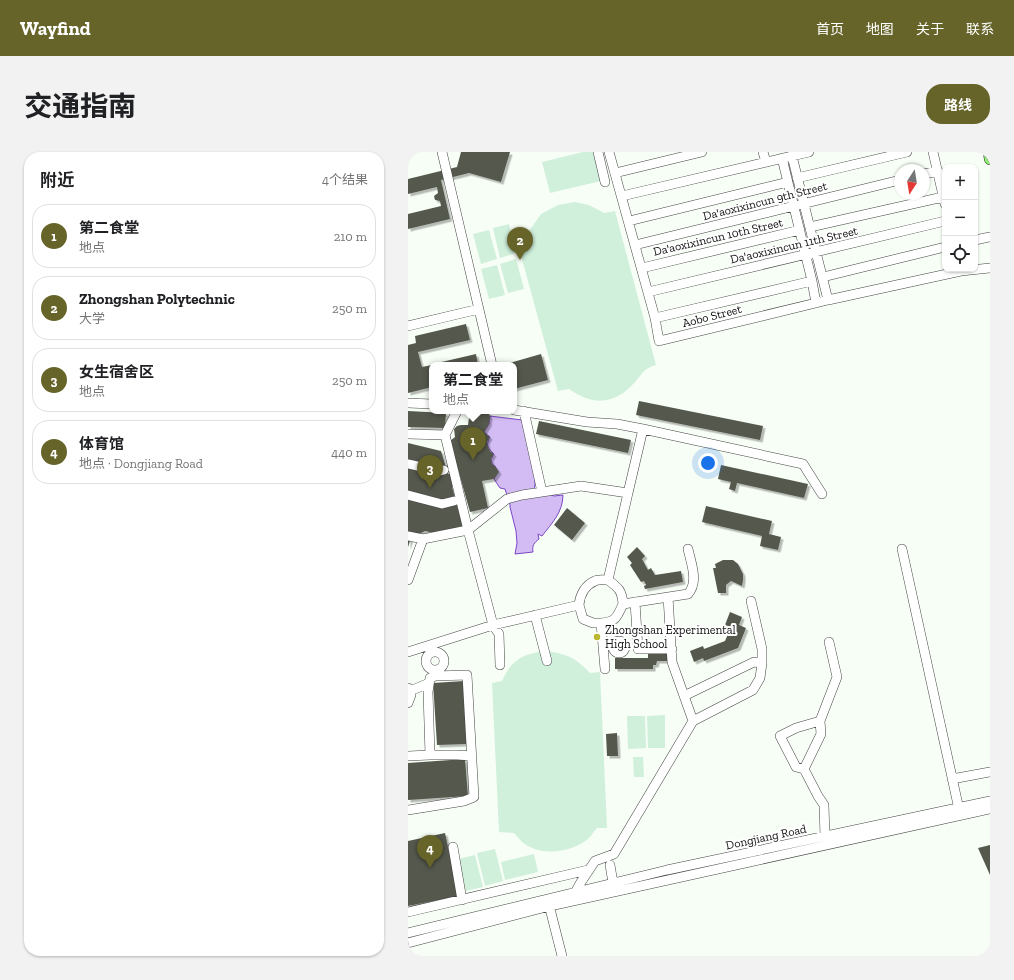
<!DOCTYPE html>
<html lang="zh">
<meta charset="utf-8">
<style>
body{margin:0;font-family:"Zilla Slab","Noto Sans SC",serif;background:#f2f2f2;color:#202124}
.controls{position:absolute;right:12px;top:12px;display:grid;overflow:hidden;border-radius:8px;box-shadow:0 1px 3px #0004}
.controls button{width:36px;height:36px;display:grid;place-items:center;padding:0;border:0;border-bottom:1px solid #e0e0e0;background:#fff;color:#202124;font:20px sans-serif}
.compass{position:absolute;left:486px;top:12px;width:36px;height:36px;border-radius:50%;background:#fff;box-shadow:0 1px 3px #0004;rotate:192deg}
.you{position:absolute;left:300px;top:311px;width:14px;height:14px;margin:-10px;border:3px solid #fff;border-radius:50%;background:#1a73e8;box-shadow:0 0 0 6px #1a73e833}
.badge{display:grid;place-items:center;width:26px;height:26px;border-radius:50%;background:#666429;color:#fff;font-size:13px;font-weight:700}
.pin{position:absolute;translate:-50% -33px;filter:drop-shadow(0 1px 2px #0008)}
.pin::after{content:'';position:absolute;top:21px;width:14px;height:12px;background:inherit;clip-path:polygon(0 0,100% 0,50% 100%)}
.popup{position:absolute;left:21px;top:210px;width:88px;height:52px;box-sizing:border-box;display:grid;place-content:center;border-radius:8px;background:#fff;filter:drop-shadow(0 1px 3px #0005);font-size:13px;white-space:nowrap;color:#757577}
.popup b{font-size:15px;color:#202124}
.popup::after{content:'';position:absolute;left:50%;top:100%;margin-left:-8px;border:8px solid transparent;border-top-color:#fff}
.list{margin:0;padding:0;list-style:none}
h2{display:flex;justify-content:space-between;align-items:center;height:52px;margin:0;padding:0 16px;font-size:17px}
h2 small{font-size:13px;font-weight:400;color:#757577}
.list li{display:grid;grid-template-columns:26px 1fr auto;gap:12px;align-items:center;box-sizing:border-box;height:64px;margin:0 8px 8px;padding:0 8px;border:1px solid #e0e0e0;border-radius:16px}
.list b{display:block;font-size:15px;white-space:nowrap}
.list p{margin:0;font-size:13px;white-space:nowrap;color:#757577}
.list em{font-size:13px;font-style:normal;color:#757577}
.icon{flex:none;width:22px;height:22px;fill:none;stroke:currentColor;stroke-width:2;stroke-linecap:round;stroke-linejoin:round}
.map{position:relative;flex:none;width:582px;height:804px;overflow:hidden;border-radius:16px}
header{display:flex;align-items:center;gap:24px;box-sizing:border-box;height:56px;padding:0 20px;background:#666429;color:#fff}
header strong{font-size:19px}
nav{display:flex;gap:22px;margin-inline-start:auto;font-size:14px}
.intro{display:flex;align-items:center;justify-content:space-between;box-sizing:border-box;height:96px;padding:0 24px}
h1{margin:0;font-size:28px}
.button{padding:10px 18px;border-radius:16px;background:#666429;color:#fff;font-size:14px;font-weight:700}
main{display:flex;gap:24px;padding:0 24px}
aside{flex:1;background:#fff;border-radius:16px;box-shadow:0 1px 3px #0004}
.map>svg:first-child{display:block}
.pitch{fill:#d0f0dc}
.water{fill:#d2bcf3;stroke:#7d46c7}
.building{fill:#54594d;filter:url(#shadow)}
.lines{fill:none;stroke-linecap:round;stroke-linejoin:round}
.minor-casing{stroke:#444;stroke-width:10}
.major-casing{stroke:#222;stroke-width:12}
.minor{stroke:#fff;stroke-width:9}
.major{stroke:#8ef172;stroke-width:11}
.poi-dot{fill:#bbb72f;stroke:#fff;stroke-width:1.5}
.labels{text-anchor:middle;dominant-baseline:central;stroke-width:4;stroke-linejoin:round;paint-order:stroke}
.street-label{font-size:12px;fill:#111;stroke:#fff}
.poi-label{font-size:12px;fill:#111;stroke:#fff;text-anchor:start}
</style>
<header>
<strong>Wayfind</strong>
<nav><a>首页</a><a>地图</a><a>关于</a><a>联系</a></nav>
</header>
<div class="intro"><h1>交通指南</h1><a class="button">路线</a></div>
<main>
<aside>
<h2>附近<small>4个结果</small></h2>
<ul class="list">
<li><span class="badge">1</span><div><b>第二食堂</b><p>地点</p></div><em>210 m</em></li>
<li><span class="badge">2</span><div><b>Zhongshan Polytechnic</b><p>大学</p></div><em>250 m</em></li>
<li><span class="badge">3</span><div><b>女生宿舍区</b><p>地点</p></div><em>250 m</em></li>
<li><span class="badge">4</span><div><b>体育馆</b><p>地点 · Dongjiang Road</p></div><em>440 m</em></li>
</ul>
</aside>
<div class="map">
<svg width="582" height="804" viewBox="0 0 582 804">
<defs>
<filter id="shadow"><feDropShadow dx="2.5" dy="2.5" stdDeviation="0" flood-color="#0004"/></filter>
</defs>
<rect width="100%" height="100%" fill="#f7fef5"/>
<!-- pitch -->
<path class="pitch" d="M175,0H185L193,29L142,41L134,10Z
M167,50L181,53L196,61L207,59L248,213C235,217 236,220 227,230C207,253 185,254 161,237L150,239L108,85L119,82L133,62L150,53Z
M101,72L108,101L92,106L85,76Z
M81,78L89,107L73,112L65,82Z
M108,107L116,137L100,141L92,112Z
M89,113L97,143L81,147L73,117Z
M138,499C159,502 168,506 182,521L192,520L199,676H189C186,679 184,683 181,686C164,701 132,705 114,690C111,687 108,683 106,681L91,680L84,531L94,529C104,507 115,502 138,499Z
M257,563V596H240L239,564Z
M219,564H237L238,596L220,597Z
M225,605H235L236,625H226Z
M87,697L95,729L77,734L69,701Z
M126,702L130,720L97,728L93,710Z
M67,703L75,735L57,739L50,707Z"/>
<!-- water -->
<path class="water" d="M82,264L114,268C117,281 131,328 126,337L146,344L155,343C155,360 144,371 134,384L130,382L131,387C126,391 124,393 125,400L107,402L109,391L108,379L102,355V352L97,337L92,336L86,327L90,320L87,314L84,312L83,307L86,302C80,296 77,294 82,285L76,280L81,272Z"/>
<!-- building -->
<path class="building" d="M53,0H102L93,30L61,21L33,28L42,67L0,77V62L33,54L32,49L27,48L26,44L30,41L29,35L0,42V27L49,15Z
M58,172L62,188L10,200L14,215L24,213V235L0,241V193L8,191L7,184Z
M68,202L70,213H25V212Z
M133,202L140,228L106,237V213H98V212Z
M231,249L355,274L352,288L228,263Z
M0,259L38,261L37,276L0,275Z
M68,259H79L82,264L81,272L76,280L82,285L79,290L80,295L82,299L86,302L83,307L84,312L87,314L91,320L86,327L74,329L80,356L62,360L42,289L47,285L46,277L49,274L53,273H60L61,266Z
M131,269L223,288L220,301L128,282Z
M0,291L33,299L40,322H44L47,334L44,335L55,375L26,381L17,379L3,386L0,395Z
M313,313L400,332L396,346L329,331L327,339L321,337L323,330L310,327Z
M298,354L364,369L361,382L373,385L370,398L352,394L354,384L294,370Z
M159,356L177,371L164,388L146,373Z
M229,395L237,404L234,407L240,418L243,416L247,423L273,419L275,430L237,437L236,434L238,433L236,429L233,430L222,413L224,411L219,405Z
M315,408H325L330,412L335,422V428L334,434L323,429L318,433V441H310L305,416H308L307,412Z
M322,460L334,465L331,473L338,476L330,496L296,509L295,506L286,510L282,499L295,494L296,497L317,489L323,475L317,473Z
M240,501H261V509H249L248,513H245V517H207V506H240Z
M56,529L59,592L29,593L25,531Z
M209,581L210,604H199L198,582Z
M57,607L60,644L0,648V611Z
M37,681L51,744L0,754V689Z
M582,693V723L570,696Z"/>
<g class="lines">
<defs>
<path id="minor" d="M34,0L84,213
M190,0L197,30
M201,0L247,166L251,189L420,148L553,119L582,116
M355,0L358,10
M525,0L537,52
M384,4L420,148
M374,6L404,129L408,151
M207,21L294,0
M516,22L530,19
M389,26L499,0
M214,44L401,0
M221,69L380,30
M402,75L535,45
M567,88L582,85
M227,93L492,28
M234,116L392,78
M415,125L537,95
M240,140L537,69
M247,166L404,129
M0,174L71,157
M0,251L24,252
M106,258L179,270L209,272L235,277
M116,259L134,340
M0,282L37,283
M0,312L32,319L36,318
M220,341L235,277L395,312L414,342
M0,343L34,352L46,349
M0,384L15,387
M494,397L552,662
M0,428L15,387L60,378L85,473L91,482L92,513
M200,428C211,436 214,439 215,452L280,442C291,430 283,411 280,397
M260,445L264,510L285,569
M343,449L354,497V511
M227,450L230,497H264
M171,453L175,467L185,471H193L197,517
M127,463L139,509
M193,471C208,470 209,465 215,452
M205 495a6 6 0 1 1 12 0a6 6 0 1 1-12 0Z
M0,500L85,473L171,453C172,443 177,433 187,429C190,427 196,428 200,428L220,341L173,334L114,343L99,347L60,378L37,283L49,259
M18 509a9 9 0 1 1 18 0a9 9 0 1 1-18 0Z
M0,536L3,543L0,551
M2,539L21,531
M0,604L22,603
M396,617L413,582L412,569
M544,627L582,620
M0,658L56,649L66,645L59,523L27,524L22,526L20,540L22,603H49L64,604
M417,685L416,653L410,644L396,617L388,615L372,584L388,576L412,569L429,525L421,490
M45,695L54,748
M202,713L205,731
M168,739L173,730L187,709L206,702L285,569L345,538L352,526L354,511L346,510L276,544
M140,749L154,804
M0,760L180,718
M0,781L259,718L582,649
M0,791L142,754L582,657"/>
<path id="major" d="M581,0L582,7"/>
</defs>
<!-- minor casing -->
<use href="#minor" class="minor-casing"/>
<!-- major casing -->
<use href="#major" class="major-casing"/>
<!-- minor -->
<use href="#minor" class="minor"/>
<!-- major -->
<use href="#major" class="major"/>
</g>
<!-- markers -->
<circle class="poi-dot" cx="189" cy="485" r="4"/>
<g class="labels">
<!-- street labels -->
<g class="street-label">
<text transform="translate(357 49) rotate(-14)">Da'aoxixincun 9th Street</text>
<text transform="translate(310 85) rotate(-13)">Da'aoxixincun 10th Street</text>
<text transform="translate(386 93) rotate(-13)">Da'aoxixincun 11th Street</text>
<text transform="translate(304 164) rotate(-14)">Aobo Street</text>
<text transform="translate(358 685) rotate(-12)">Dongjiang Road</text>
</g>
<!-- poi labels -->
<g class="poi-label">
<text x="197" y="478">Zhongshan Experimental<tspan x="197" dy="14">High School</tspan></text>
</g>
</g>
</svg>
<div class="controls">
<button>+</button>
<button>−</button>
<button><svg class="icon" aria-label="locate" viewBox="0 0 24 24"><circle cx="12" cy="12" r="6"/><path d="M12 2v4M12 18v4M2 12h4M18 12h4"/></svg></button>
</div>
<svg class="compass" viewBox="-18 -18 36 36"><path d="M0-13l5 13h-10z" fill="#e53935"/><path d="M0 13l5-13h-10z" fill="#757577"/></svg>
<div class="you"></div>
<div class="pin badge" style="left:65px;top:308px">1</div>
<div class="popup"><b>第二食堂</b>地点</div>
<div class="pin badge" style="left:112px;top:108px">2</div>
<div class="pin badge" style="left:22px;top:336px">3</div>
<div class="pin badge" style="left:22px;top:716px">4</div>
</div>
</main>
